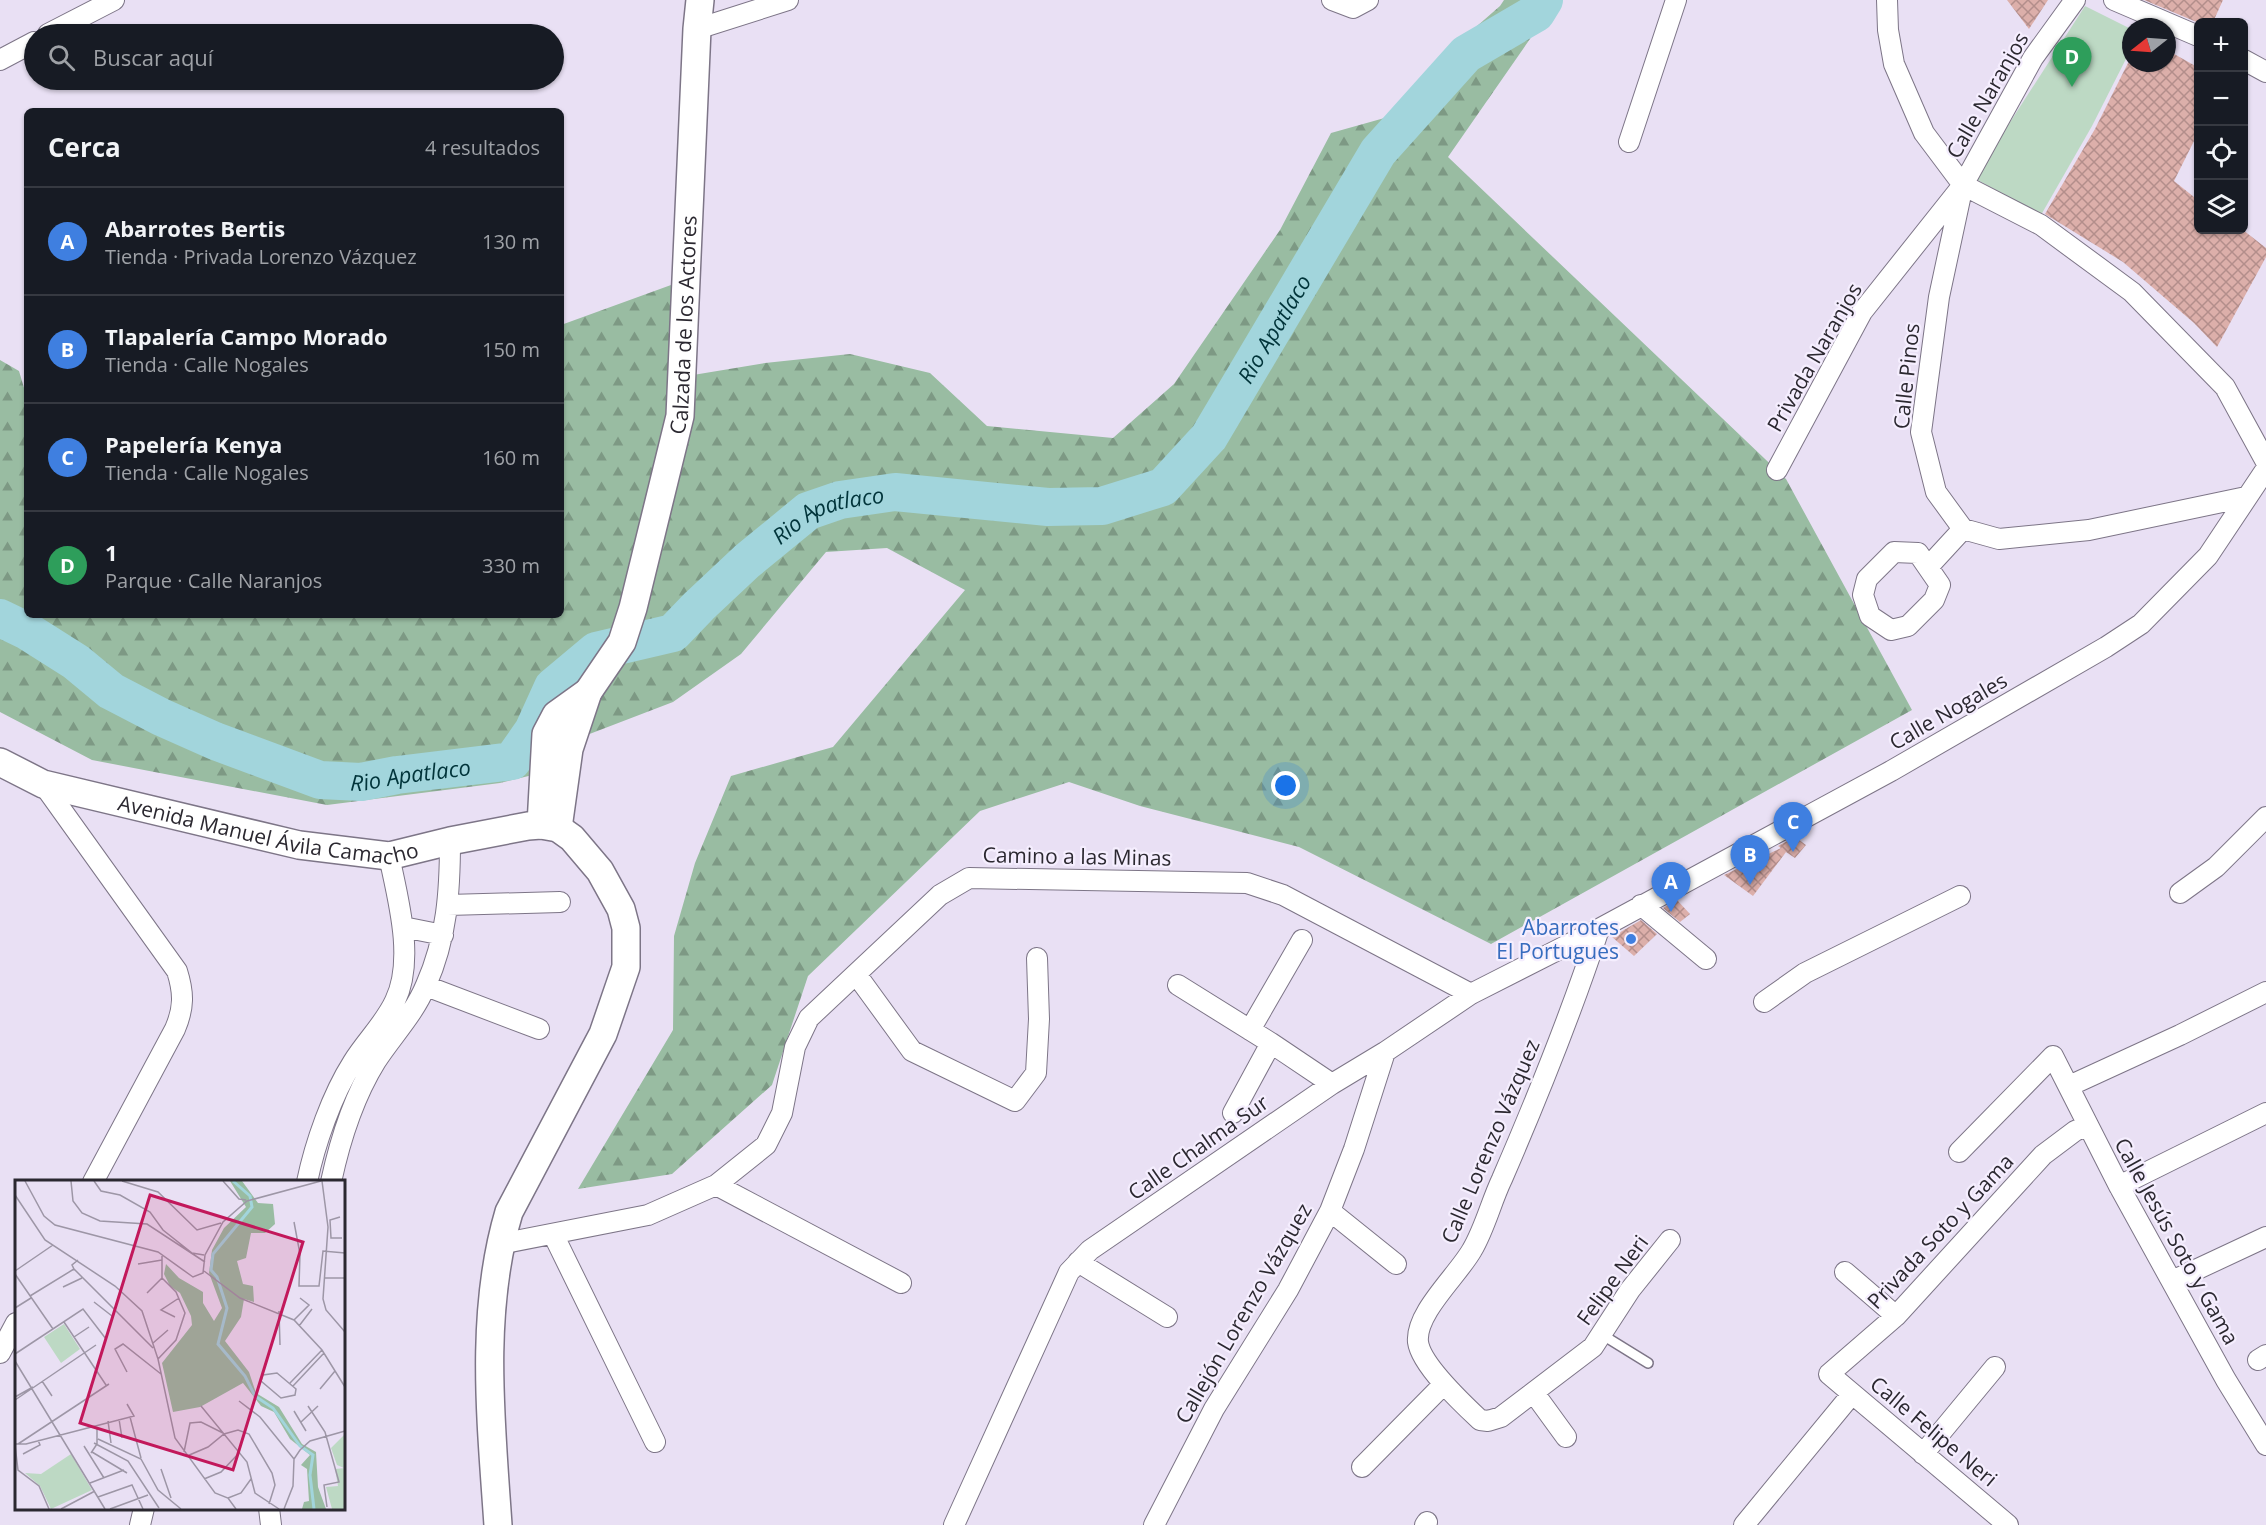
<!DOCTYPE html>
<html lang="es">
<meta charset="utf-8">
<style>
body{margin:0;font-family:"Open Sans",sans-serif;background:#242831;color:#f1f3f6}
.controls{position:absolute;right:18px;top:18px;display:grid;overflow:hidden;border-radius:9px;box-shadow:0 2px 4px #0004}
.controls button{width:54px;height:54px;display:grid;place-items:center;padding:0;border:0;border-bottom:2px solid #363941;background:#171b24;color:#f1f3f6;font:30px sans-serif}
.compass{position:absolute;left:2122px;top:18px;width:54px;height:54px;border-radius:50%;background:#171b24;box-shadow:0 2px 4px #0004;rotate:253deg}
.you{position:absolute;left:1286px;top:786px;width:21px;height:21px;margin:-15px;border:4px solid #fff;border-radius:50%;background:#1a73e8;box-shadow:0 0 0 9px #1a73e833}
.badge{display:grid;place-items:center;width:39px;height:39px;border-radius:50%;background:#1a73e8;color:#fff;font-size:20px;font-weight:700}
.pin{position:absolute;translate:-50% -50px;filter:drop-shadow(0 2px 3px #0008)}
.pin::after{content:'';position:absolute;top:32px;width:21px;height:18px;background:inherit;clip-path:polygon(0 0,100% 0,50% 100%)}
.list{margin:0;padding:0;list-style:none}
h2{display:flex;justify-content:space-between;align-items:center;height:78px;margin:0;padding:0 24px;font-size:26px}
h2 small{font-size:20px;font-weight:400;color:#9ea1a6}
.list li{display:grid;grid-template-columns:39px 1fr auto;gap:18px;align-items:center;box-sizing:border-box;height:108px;padding:0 24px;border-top:2px solid #363941}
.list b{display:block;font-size:22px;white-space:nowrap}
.list p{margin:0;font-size:20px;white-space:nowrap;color:#9ea1a6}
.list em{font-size:20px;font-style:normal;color:#9ea1a6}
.icon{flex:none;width:33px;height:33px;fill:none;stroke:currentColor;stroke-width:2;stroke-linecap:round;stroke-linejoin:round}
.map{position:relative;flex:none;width:2266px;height:1525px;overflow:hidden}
.search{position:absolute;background:#171b24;box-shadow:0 2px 4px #0004;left:24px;top:24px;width:540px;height:66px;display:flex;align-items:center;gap:15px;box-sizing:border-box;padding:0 21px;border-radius:33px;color:#9ea1a6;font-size:22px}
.panel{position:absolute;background:#171b24;box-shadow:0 2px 4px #0004;left:24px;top:108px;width:540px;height:510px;border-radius:9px}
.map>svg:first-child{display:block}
.forest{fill:url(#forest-firs)}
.park{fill:#bdd9c4}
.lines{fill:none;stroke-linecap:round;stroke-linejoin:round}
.river{stroke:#a2d5dc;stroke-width:38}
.building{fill:url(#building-cross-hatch)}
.lane-casing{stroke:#7d7587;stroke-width:12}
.street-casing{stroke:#7d7587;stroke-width:22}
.secondary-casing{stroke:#7d7587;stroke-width:30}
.lane{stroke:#fff;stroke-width:9}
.street{stroke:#fff;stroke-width:20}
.secondary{stroke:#fff;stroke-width:27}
.shop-dot{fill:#3f7fe0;stroke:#f5eefe;stroke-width:2}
.labels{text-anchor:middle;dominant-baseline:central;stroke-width:4.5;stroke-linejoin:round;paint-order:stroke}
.street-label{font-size:21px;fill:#2b2830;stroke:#f5eefe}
.shop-label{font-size:21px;fill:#366cbe;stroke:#f5eefe;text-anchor:end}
.water-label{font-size:22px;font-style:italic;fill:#01343a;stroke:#f5eefe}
.inset-river{fill:none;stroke:#a2d5dc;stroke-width:3}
.inset-road{fill:none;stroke:#9d96a6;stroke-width:1.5}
.view{fill:#c2185b;fill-opacity:0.15;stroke:#c2185b;stroke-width:3}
.inset-edge{fill:none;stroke:#2b2830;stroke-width:3}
</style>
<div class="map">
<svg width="2266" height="1525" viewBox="0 0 2266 1525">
<defs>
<pattern id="forest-firs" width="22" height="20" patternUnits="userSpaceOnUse" patternTransform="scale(1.5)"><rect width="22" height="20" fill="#99bca2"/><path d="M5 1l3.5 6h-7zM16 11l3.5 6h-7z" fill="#7d9984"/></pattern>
<pattern id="building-cross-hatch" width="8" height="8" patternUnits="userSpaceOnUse" patternTransform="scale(1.5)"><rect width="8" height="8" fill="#dcafaa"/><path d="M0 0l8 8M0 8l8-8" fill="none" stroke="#b38e8b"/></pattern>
</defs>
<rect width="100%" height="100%" fill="#e9e0f4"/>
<!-- forest -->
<path class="forest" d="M1504,0H1557L1448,157L1786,479L1912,710L1491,944L1299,847L1140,806L1069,782L980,811L808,976L772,1085L672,1174L578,1189L673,1030L674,936L695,863L731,776L833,747L965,590L887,548L826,552L741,654L673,702L553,748L545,772L500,783L327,805L92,760L0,712V360L19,371L27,398V615H561V325L682,281L681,377L765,363L850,354L930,373L987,426L1113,438L1174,384L1280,230L1331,133L1388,117L1429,68L1500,6Z"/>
<!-- park -->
<path class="park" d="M2085,6L2131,29V49L2092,126L2041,215L1974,178Z"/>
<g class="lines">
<!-- river -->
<path class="river" id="s1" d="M0,618L27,631L76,662L111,691L161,717L215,741L320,780L361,782L397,775L512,761L533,731L553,687L596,651L673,633L699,606L747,561L808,511L840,500L895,492L1048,507L1102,506L1163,487L1209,437L1378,152L1466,54L1536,13L1544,0"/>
</g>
<!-- building -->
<path class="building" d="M2007,0H2048L2029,29Z
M2144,0H2223L2213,22L2199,23Z
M2167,50L2199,68V131L2174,181L2199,201V230H2243L2266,248V257L2217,347L2194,323L2123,262L2045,214L2095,129L2128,63H2167Z
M1795,837L1806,845L1795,858L1786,852L1753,896L1724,875L1781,848L1778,846Z
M1677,900L1690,914L1680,922L1663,908Z
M1641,920L1657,934L1634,956L1612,937Z"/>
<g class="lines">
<defs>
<path id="lane" d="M1601,1334L1648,1363"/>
<path id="street" d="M1332,0L1353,8L1368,0
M1887,0L1888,30L1894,64L1924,133L1963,185L2041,225L2132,292L2225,387L2266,462
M2114,0L2198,36
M697,29L788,0
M48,34L114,0
M0,60L34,42
M2244,60L2266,72
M1629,142L1676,0
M1963,185L1939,297L1921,432L1936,492L1963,529L1999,539L2089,530L2246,497
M1777,470L1862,312L1963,185L2033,58L2075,0
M1894,552L1918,553L1940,585L1934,600L1908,626L1891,630L1870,616L1863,595L1867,579Z
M1928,567L1963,529
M43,784L177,971C184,993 184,1008 175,1029L93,1182
M2180,893L2216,867L2266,817
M448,905L560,902
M1641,905L1706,959
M403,927L443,935
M1599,929C1571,1014 1538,1096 1502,1179C1491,1202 1485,1228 1472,1250C1458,1275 1415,1313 1418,1342C1421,1365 1463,1404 1480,1420L1488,1421L1501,1417L1593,1347L1630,1290L1670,1240
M856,974L912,1051L1015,1101L1036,1073L1039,1019L1037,958
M1178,985L1271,1043L1332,1084
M426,986L539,1029
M1764,1002L1805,973L1960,896
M1250,1030L1302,940
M2069,1086L2180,1035L2266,992
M1233,1113L1271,1043
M1959,1152L2053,1056L2119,1186L2226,1380L2266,1445
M307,1182C315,1143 332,1095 353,1062C366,1041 385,1023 395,1001C415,960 398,899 389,856
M331,1182C340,1140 353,1098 376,1061C393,1035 414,1014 426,985C447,938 450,891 450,841
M716,1185L901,1283
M2119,1186L2266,1113
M1330,1211L1396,1264
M553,1234L655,1442
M500,1244L648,1215L716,1185L766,1145L782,1113L795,1047L809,1018L940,895L969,878L1247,883L1283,895L1471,994
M1078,1262L1167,1317
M1845,1272L1896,1316
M2172,1281L2266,1237
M0,1353L16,1323
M2258,1360L2266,1355
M1534,1393L1566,1437
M1923,1454L1995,1367
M1362,1467L1444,1384
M269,1508L271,1525
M140,1525L144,1508
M954,1525L1069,1272L1090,1250L1332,1084L1385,1052L1471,994L1599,929L1891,771L2106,647L2141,624L2208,556L2266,469
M1154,1525L1214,1409L1288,1290L1330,1211L1354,1149L1385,1052
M1425,1525L1427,1522
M1744,1525L1852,1394
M2008,1525L1829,1374L1896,1316L2043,1155L2075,1131L2088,1125"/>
<g id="secondary">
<path id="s2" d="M0,762L43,784L299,845L389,856L450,841L528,826L541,825L558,828L572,838L600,871L621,909L626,928V967L603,1034L509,1212C479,1313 491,1422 498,1525"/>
<path d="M541,825L546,734L556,715L588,692"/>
<path id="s3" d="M558,828L569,749L588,692L622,642L633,608L680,416L697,29L700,0"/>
</g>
</defs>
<!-- lane casing -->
<use href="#lane" class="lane-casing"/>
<!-- street casing -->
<use href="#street" class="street-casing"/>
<!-- secondary casing -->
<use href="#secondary" class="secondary-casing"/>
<!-- lane -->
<use href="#lane" class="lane"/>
<!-- street -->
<use href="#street" class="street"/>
<!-- secondary -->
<use href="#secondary" class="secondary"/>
</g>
<!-- markers -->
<circle class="shop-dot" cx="1631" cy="939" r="6"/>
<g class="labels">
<!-- street labels -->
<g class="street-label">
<text transform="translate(1987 95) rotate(-60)">Calle Naranjos</text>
<text stroke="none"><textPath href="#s3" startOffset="525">Calzada de los Actores</textPath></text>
<text transform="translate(1814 357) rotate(-60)">Privada Naranjos</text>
<text transform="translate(1906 376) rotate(-84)">Calle Pinos</text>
<text transform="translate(1948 711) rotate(-30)">Calle Nogales</text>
<text stroke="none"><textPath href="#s2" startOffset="279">Avenida Manuel Ávila Camacho</textPath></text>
<text transform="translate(1077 856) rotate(1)">Camino a las Minas</text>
<text transform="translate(1490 1141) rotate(-67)">Calle Lorenzo Vázquez</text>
<text transform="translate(1198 1147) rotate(-35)">Calle Chalma Sur</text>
<text transform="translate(1940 1231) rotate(-47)">Privada Soto y Gama</text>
<text transform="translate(2177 1241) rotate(61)">Calle Jesús Soto y Gama</text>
<text transform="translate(1612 1280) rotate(-54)">Felipe Neri</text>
<text transform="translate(1243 1313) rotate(-60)">Callejón Lorenzo Vázquez</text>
<text transform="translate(1934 1431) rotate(40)">Calle Felipe Neri</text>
</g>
<!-- shop labels -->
<g class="shop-label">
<text x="1619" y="927">Abarrotes<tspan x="1619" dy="24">El Portugues</tspan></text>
</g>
<!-- water labels -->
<g class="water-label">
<text stroke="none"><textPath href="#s1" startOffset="1512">Rio Apatlaco</textPath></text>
<text stroke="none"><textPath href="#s1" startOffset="974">Rio Apatlaco</textPath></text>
<text stroke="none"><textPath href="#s1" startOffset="452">Rio Apatlaco</textPath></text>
</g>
</g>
<!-- overview -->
<g transform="translate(15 1180)">
<rect width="330" height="330" fill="#e9e0f4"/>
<path d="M215,1H227L243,23L258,24L260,44L250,53H236L231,78L222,81L228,104L238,106L239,122L229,119L226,137L210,161L234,192L241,213L264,227L287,264L301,272L303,307L311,329H287L289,322L294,321L292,289L286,285L295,275L275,259L259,232L246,226L228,203L185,227L158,232L147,183L177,145L176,136L165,113L155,106L149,94L151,84L164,98L188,112V123L199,141L207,128L194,93L197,70L209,48L231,27Z" fill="#99bca2"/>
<path d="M330,288V329H317L311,307L323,306L320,289Z" fill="#bdd9c4"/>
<path d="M49,144L65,169L46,183L29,157ZM330,254V287L329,288L322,285L316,268ZM56,274L77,310L36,329L25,306L10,293L26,294Z" fill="#bdd9c4"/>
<path class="inset-river" d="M218,1L235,16L237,27L198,74L196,90L202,97L212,128L203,164L230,196L240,216L258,228L285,266L298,275L295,295L299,329"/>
<path class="inset-road" d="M10,1L29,36L40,45L143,72L178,97L188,93L190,75L208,42L232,21L306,1M56,1L58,21L67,33L85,41L132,44L190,82M79,1L86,11L105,15L135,32L148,50L177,73L189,75M107,1L143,12L182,50L206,43M208,1L224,19L231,20M307,1L313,47L308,119L311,130L330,152M0,15L30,60L100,106L127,131L143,179L160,258L200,313L213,318L221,329M325,37L315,40L316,58H327M279,42L285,74L284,106H304L308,71L330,73M63,80L57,85L59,89L138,168M123,84L147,80M0,91L38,65M189,91L225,118L279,140L307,170L330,207M0,94L38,149M309,98H330M48,107L67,98M132,113L147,98M15,116L59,89M79,122L97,136M0,128L16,118M264,131L265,165M160,137L146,130L164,118M279,140L294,125L285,118M49,142L91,205M284,146L297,129M59,157L74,147M138,163L153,150M0,174L68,129L91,159M143,179L161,160L170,133L161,112L147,98V76M0,181L90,329M112,192L100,169L108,164L146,194M262,193L281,209L280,215L266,218L246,201L248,195ZM27,201L37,216M275,203L307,170M278,206L309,173M305,209L320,191M0,217L18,207M0,220L81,165M224,221L245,237L279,279M186,226L232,282L240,313L264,329M293,226L310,252L324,302L309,305L312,327M279,231L291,251M115,237L126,278M104,239L107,258M93,241L96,263M286,242L303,226M83,259L126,279L143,310L166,329M79,263L113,281L144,328M0,264H11L119,236L112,224M3,264L94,204M0,265L3,290L24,306L34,329M69,266L89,298M77,272L112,293M169,272L175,243L186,242L208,253M76,273L82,264V247M8,274L25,265L23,260M172,276L193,267L209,254L223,250L234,254L257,293L260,305L254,324M146,289L156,318M189,299L206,292L225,272M75,303L109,290M83,317L117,305L128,329M213,318L226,313L236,299M46,329L80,311M95,329L133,315M269,329L278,306L279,279L285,270L295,261L330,251"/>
<path class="view" d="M135,15L288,62L218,290L65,243Z"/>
<rect width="330" height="330" class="inset-edge"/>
</g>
</svg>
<div class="controls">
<button>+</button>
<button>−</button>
<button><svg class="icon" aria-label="locate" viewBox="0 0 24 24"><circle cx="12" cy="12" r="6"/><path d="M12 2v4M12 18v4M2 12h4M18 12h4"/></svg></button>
<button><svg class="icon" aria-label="layers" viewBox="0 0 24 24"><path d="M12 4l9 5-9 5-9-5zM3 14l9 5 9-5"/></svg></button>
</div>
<svg class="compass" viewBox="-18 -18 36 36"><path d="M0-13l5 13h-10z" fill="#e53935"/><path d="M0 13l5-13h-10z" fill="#9ea1a6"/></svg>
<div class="you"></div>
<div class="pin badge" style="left:1671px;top:912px;background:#3f7fe0">A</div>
<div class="pin badge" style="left:1750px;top:885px;background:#3f7fe0">B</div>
<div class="pin badge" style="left:1793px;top:852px;background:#3f7fe0">C</div>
<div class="pin badge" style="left:2072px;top:87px;background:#2e9e5b">D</div>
<div class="search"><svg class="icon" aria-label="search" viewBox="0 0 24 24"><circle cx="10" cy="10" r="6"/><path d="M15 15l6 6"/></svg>Buscar aquí</div>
<section class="panel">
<h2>Cerca<small>4 resultados</small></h2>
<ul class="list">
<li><span class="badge" style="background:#3f7fe0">A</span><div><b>Abarrotes Bertis</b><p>Tienda · Privada Lorenzo Vázquez</p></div><em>130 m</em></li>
<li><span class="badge" style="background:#3f7fe0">B</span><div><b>Tlapalería Campo Morado</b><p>Tienda · Calle Nogales</p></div><em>150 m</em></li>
<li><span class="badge" style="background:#3f7fe0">C</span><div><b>Papelería Kenya</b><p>Tienda · Calle Nogales</p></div><em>160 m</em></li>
<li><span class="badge" style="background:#2e9e5b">D</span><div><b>1</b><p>Parque · Calle Naranjos</p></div><em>330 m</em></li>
</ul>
</section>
</div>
